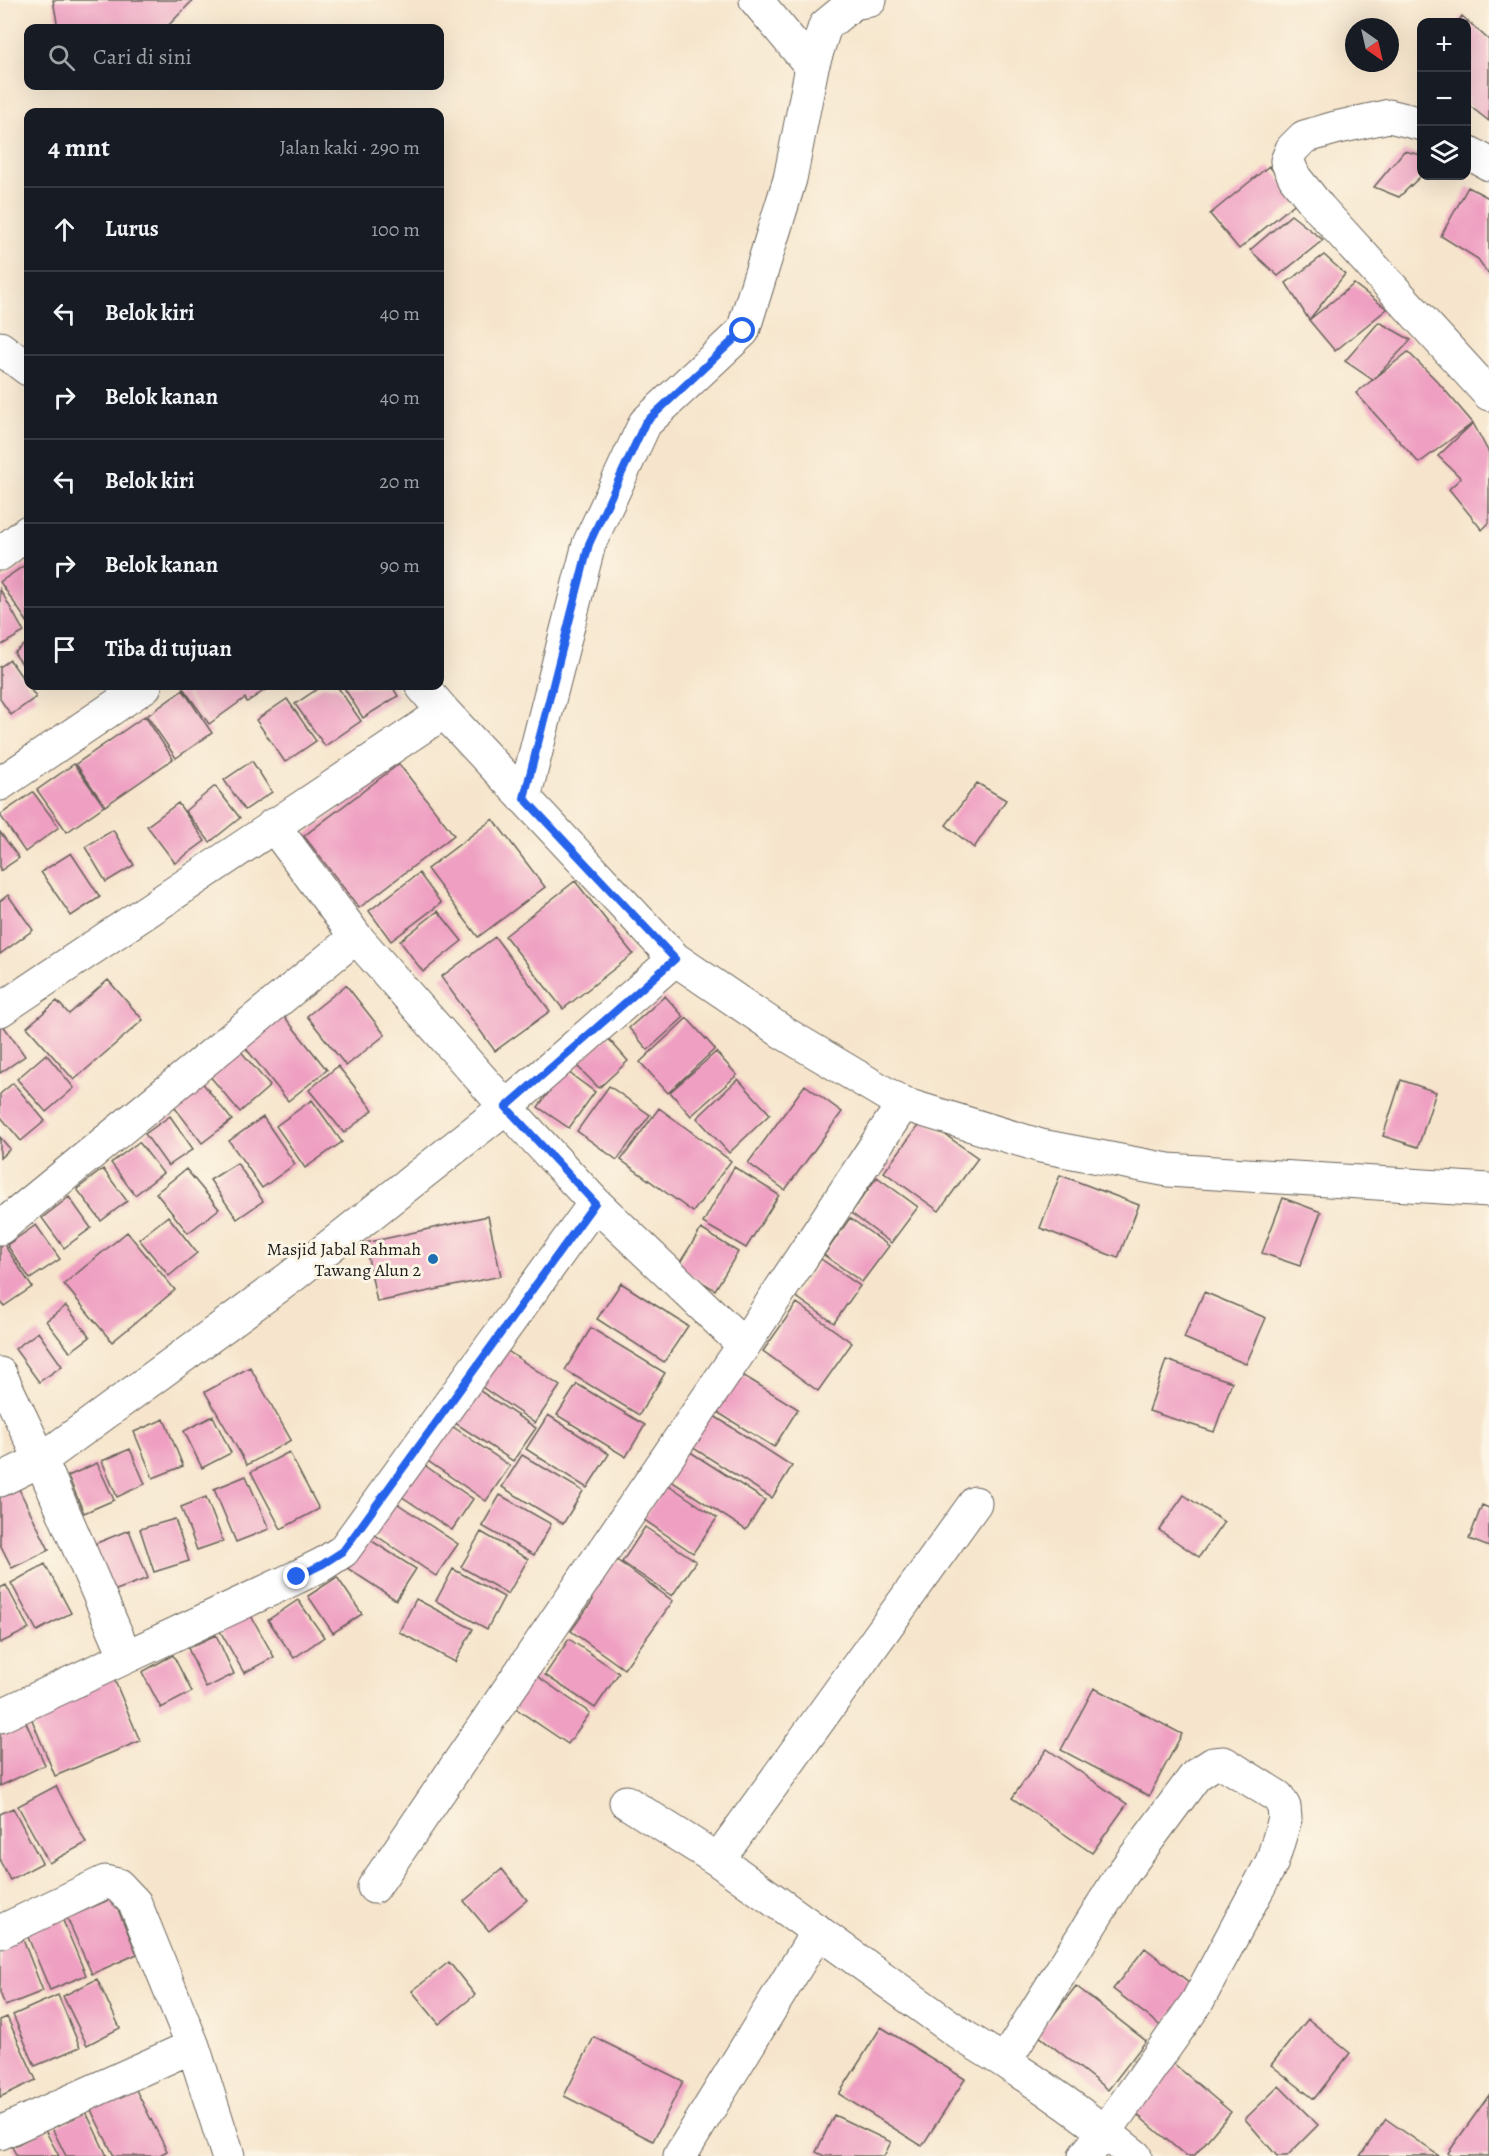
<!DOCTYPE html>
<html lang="id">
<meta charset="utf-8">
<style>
body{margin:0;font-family:Alegreya,serif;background:#20242c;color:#f1f3f6}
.controls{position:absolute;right:18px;top:18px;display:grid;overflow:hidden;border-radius:12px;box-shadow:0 6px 24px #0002}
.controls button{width:54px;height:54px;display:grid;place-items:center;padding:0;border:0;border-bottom:2px solid #363941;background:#171b24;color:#f1f3f6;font:30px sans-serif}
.compass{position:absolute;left:1345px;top:18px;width:54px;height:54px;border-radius:50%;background:#171b24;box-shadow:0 6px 24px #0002;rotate:146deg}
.stop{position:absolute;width:18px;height:18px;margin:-14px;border:4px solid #2563eb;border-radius:50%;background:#fff}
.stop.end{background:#2563eb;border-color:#fff;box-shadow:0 2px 6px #0008}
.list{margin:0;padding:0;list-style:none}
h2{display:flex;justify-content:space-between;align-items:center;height:78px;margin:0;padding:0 24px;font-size:26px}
h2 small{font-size:20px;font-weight:400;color:#9ea1a6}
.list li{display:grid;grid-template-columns:39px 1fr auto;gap:18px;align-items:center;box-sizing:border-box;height:84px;padding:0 24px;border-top:2px solid #363941}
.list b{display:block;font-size:22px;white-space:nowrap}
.list em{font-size:20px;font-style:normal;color:#9ea1a6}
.icon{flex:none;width:33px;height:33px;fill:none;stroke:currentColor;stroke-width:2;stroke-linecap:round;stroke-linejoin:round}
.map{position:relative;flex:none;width:1489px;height:2156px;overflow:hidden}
.search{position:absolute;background:#171b24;box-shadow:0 6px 24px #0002;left:24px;top:24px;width:420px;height:66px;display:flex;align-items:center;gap:15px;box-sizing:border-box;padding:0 21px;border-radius:12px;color:#9ea1a6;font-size:22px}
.panel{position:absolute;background:#171b24;box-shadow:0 6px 24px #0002;left:24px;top:108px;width:420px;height:582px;border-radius:12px}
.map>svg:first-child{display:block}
.building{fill:#efa0c2}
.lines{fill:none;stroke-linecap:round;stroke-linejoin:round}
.street-casing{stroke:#68625a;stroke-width:35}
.street{stroke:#fff;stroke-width:33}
.route{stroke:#2563eb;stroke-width:8}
.poi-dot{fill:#1f6fb2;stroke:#fcf5e5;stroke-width:2}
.labels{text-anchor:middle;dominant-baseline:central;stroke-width:6;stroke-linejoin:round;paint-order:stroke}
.poi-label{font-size:18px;fill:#1c1c1c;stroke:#fcf5e5;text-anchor:end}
</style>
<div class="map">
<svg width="1489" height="2156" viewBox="0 0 1489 2156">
<rect width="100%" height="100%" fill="#fcf5e5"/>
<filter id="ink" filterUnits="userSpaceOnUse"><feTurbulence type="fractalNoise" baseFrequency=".0167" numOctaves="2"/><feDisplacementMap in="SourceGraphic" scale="12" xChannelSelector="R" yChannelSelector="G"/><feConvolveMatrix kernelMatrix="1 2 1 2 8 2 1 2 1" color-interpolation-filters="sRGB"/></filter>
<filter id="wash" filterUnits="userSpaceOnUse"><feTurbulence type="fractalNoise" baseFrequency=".008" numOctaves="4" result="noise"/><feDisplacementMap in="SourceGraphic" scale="24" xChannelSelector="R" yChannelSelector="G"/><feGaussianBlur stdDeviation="1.35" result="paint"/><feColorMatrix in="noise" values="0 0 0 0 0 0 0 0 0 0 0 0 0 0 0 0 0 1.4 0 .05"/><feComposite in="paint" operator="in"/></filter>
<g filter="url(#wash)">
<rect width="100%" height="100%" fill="#f6e5cc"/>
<g id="blocks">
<!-- building -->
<path class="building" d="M53,0H193L166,28H58Z
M1462,16L1489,40V121L1467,104V22H1458Z
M1404,151L1422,155V175L1399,197L1374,187Z
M1269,166L1298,201L1239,249L1210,214Z
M1468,187L1489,198V275L1478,259L1441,236Z
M1291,215L1323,240L1278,276L1250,250Z
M1324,255L1345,274L1309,320L1354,284L1387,309L1335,351L1309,320L1286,283Z
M1379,322L1411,340L1373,380L1345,361Z
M1408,352L1437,381L1473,423L1419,463L1356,393Z
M1473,423L1489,453V523L1482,530L1449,489L1461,478L1438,456Z
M28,563V623L0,582Z
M0,589L24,632L0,646Z
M28,642V672L14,653Z
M10,660L36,697L11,715L0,699V667Z
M186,686H271L247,702L245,698L209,724L183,688Z
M322,686H337L361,721L325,746L295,704Z
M343,686H392L398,696L363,718Z
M183,690L212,733L176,758L147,716Z
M287,699L316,741L285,762L256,720Z
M145,716L173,759L105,806L76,764Z
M252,761L272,792L245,810L224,780Z
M74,764L104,806L67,832L37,790Z
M399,764L454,835L359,908L304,836Z
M977,783L1006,800L974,848L946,825Z
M215,786L240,818L210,842L185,811Z
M33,792L59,827L25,852L0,815Z
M178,803L205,841L175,863L147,826Z
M493,819L545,887L478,937L427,869Z
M113,830L134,865L106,882L85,847Z
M0,832L19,858L0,871Z
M71,853L100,897L71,916L41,872Z
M419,873L441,903L391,941L369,911Z
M575,881L633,954L563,1009L505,936Z
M8,895L33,930L0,954V901Z
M438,911L462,941L423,972L400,941Z
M495,937L550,1011L495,1051L441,977Z
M108,980L143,1020L74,1080L27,1027L57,1001L69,1014Z
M346,985L385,1035L346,1066L307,1016Z
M665,996L684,1017L648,1050L629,1028Z
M279,1010L327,1070L288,1101L240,1041Z
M687,1018L715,1049L668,1093L640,1062Z
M0,1021L25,1056L0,1073Z
M607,1037L628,1061L599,1088L576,1065Z
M233,1042L270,1086L240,1112L203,1068Z
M716,1052L737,1075L691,1116L670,1092Z
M46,1054L74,1088L46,1112L17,1079Z
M338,1066L373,1110L344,1133L309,1090Z
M565,1070L595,1092L569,1128L538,1107Z
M738,1079L770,1114L729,1153L697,1118Z
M1401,1080L1436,1092L1418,1147L1383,1136Z
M201,1081L232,1120L202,1143L172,1104Z
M13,1083L45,1121L21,1141L0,1116V1094Z
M805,1085L842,1112L785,1190L748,1163Z
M609,1086L650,1115L617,1160L577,1131Z
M312,1100L342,1142L305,1168L276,1126Z
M659,1108L731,1161L693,1212L621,1160Z
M170,1116L193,1149L168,1166L145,1134Z
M263,1117L295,1164L262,1188L229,1141Z
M923,1119L978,1158L939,1211L884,1172Z
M0,1137L10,1149L0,1158Z
M139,1142L163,1173L135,1195L111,1163Z
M237,1163L263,1201L237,1219L210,1180Z
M734,1167L779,1195L746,1248L703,1223Z
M103,1169L127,1201L101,1221L77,1189Z
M186,1169L219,1209L188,1233L156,1193Z
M1060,1175L1139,1205L1118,1258L1040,1228Z
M877,1177L918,1207L891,1243L851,1213Z
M69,1197L91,1228L64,1248L42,1218Z
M1283,1198L1321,1212L1300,1266L1262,1253Z
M168,1216L197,1253L169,1276L139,1239Z
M488,1216L501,1276L377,1302L365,1243Z
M850,1218L889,1246L862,1282L824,1255Z
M36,1225L60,1259L30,1279L7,1245Z
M701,1229L738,1252L715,1290L677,1267Z
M127,1232L175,1290L112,1342L64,1284Z
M3,1243L32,1287L4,1306L0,1301V1245Z
M821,1259L860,1286L834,1323L795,1296Z
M621,1283L688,1326L664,1362L597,1319Z
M1204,1292L1266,1318L1246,1364L1184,1338Z
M797,1303L852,1343L818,1391L763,1351Z
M66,1306L90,1337L70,1352L46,1321Z
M591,1328L665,1373L639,1415L565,1370Z
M38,1332L62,1366L39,1382L15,1349Z
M500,1346L560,1386L535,1423L476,1383Z
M1166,1360L1232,1382L1214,1432L1149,1411Z
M250,1367L291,1440L247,1465L205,1392Z
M736,1371L798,1409L774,1447L712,1409Z
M468,1383L536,1428L513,1461L446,1417Z
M577,1384L645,1425L626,1457L557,1415Z
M708,1412L792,1466L772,1498L687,1444Z
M548,1415L609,1454L587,1488L526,1449Z
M213,1416L231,1453L202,1468L184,1431Z
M164,1419L183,1466L153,1478L134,1432Z
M446,1422L510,1466L486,1501L422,1457Z
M681,1446L765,1500L746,1530L662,1475Z
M130,1449L145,1484L117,1497L102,1461Z
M289,1452L319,1509L281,1529L251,1472Z
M522,1455L583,1491L563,1524L502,1487Z
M417,1460L473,1499L452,1530L395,1492Z
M97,1463L114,1500L84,1513L68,1476Z
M246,1476L269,1529L236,1542L214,1489Z
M14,1479L49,1550L12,1568L0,1544V1485Z
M667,1484L717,1518L693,1553L643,1519Z
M500,1495L551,1524L534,1555L482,1526Z
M1184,1495L1224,1522L1199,1557L1159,1530Z
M386,1496L458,1544L436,1576L365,1528Z
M206,1497L223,1541L197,1550L181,1507Z
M1482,1505L1489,1508V1547L1469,1539Z
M175,1519L189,1561L154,1572L140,1529Z
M645,1527L696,1561L672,1596L622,1562Z
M129,1530L148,1578L111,1592L92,1545Z
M481,1532L528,1559L508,1594L461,1567Z
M364,1536L416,1569L396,1600L344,1566Z
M607,1553L673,1601L624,1669L571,1631L593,1600L579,1590Z
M45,1564L71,1613L37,1631L11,1583Z
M453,1569L504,1597L487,1629L436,1601Z
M337,1577L362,1614L333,1633L308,1596Z
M6,1585L29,1629L0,1643V1588Z
M416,1599L473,1629L455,1662L399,1632Z
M298,1600L324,1637L294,1658L268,1620Z
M250,1614L274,1657L244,1673L220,1631Z
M216,1635L234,1674L206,1688L188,1648Z
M569,1639L619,1673L595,1708L545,1675Z
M173,1655L192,1692L161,1708L142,1672Z
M112,1674L140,1741L55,1776L28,1710Z
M534,1674L590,1713L568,1744L512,1706Z
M1094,1688L1182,1734L1149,1796L1061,1750Z
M24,1718L45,1765L0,1786V1729Z
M1047,1749L1127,1804L1092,1853L1012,1798Z
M56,1786L86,1843L49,1863L18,1806Z
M13,1808L42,1863L10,1880L0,1861V1814Z
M502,1869L527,1900L489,1931L464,1901Z
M113,1898L137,1954L92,1974L67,1918Z
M61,1916L86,1975L50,1990L25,1930Z
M20,1932L43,1991L5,2006L0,1992V1940Z
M1145,1948L1194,1986L1162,2027L1113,1989Z
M449,1962L475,1995L439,2024L412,1991Z
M97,1979L120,2028L87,2045L63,1996Z
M1076,1986L1146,2041L1108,2090L1038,2035Z
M58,1995L80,2047L35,2066L13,2015Z
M7,2017L36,2080L0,2097V2020Z
M1308,2019L1350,2053L1314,2099L1271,2065Z
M881,2027L965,2079L922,2146L839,2094Z
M594,2037L683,2081L653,2141L564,2096Z
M1167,2058L1231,2112L1194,2156H1186L1128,2107Z
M134,2086L167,2151L158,2156H114L90,2108Z
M1279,2086L1318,2125L1287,2156H1277L1245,2119Z
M1489,2095V2156H1451L1448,2153Z
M86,2112L107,2156H66L52,2128Z
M834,2115L891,2142L884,2156H824L816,2152Z
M1386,2119L1439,2156H1360Z
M45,2130L59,2156H17L12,2147Z"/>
</g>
</g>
<g filter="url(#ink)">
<use href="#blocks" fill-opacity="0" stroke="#68625a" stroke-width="1.5"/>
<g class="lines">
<defs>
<path id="street" d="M756,0L812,67
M1422,124L1389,116L1335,128L1304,137L1292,149L1287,161L1295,178L1320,209L1489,394
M1466,151L1489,164
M0,348L28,369
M0,554L28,532
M422,686L444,712L675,959L784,1033L903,1104
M0,784L145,686
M524,798L589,544L645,423L743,331L790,179L812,67L825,26L853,3L870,0
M273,825L356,937
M0,1010L444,712
M0,1228L356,937L506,1107L595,1203
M0,1374L41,1460L126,1657
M0,1480L41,1460L291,1277L506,1107L675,959
M0,1716L297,1577L323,1564L343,1551L595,1203L744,1345
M626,1802L718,1860L966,2038C1025,2073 1082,2113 1135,2156
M718,1860L975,1503
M374,1887L744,1345L903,1104L1041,1146L1168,1170L1489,1190
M0,1932L105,1882L118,1885L135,1903L193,2046
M1005,2061L1120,1877L1196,1775L1213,1764L1224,1763L1278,1797L1284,1807L1285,1819L1272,1862L1197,2002L1105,2132L1085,2156
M0,2133L193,2046L228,2156
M680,2156L818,1931"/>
</defs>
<!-- street casing -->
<use href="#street" class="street-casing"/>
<!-- street -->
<use href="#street" class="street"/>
</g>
</g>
<g class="lines" filter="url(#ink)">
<!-- route -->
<path class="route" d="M297,1577L323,1564L343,1551L595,1203L506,1107L675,959L524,798L589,544L645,423L743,331"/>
</g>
<!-- markers -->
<circle class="poi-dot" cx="433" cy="1259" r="6"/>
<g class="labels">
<!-- poi labels -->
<g class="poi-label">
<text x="421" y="1249">Masjid Jabal Rahmah<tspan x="421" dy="21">Tawang Alun 2</tspan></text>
</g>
</g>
</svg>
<div class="controls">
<button>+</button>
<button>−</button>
<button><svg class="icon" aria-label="layers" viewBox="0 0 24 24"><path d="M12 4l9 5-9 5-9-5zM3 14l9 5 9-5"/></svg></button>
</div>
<svg class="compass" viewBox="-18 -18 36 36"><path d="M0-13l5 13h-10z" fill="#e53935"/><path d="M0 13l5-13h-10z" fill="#9ea1a6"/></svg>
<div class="stop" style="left:743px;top:331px"></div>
<div class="stop end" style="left:297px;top:1577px"></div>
<div class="search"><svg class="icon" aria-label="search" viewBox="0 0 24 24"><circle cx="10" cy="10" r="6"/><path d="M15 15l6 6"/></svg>Cari di sini</div>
<section class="panel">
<h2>4 mnt<small>Jalan kaki · 290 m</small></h2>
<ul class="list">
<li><svg class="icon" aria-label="ahead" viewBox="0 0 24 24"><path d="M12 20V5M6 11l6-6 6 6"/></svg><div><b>Lurus</b></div><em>100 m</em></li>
<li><svg class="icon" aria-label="left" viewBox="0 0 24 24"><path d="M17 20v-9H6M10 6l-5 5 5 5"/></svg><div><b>Belok kiri</b></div><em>40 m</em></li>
<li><svg class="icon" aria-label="right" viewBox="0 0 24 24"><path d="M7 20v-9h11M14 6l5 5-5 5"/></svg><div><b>Belok kanan</b></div><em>40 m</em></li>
<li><svg class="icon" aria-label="left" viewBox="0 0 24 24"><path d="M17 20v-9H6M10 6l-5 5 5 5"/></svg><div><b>Belok kiri</b></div><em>20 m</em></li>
<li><svg class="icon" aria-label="right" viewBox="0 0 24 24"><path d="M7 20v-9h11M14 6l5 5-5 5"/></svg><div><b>Belok kanan</b></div><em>90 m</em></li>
<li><svg class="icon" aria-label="arrive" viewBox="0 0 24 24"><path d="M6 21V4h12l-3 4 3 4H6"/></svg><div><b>Tiba di tujuan</b></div></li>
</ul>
</section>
</div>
